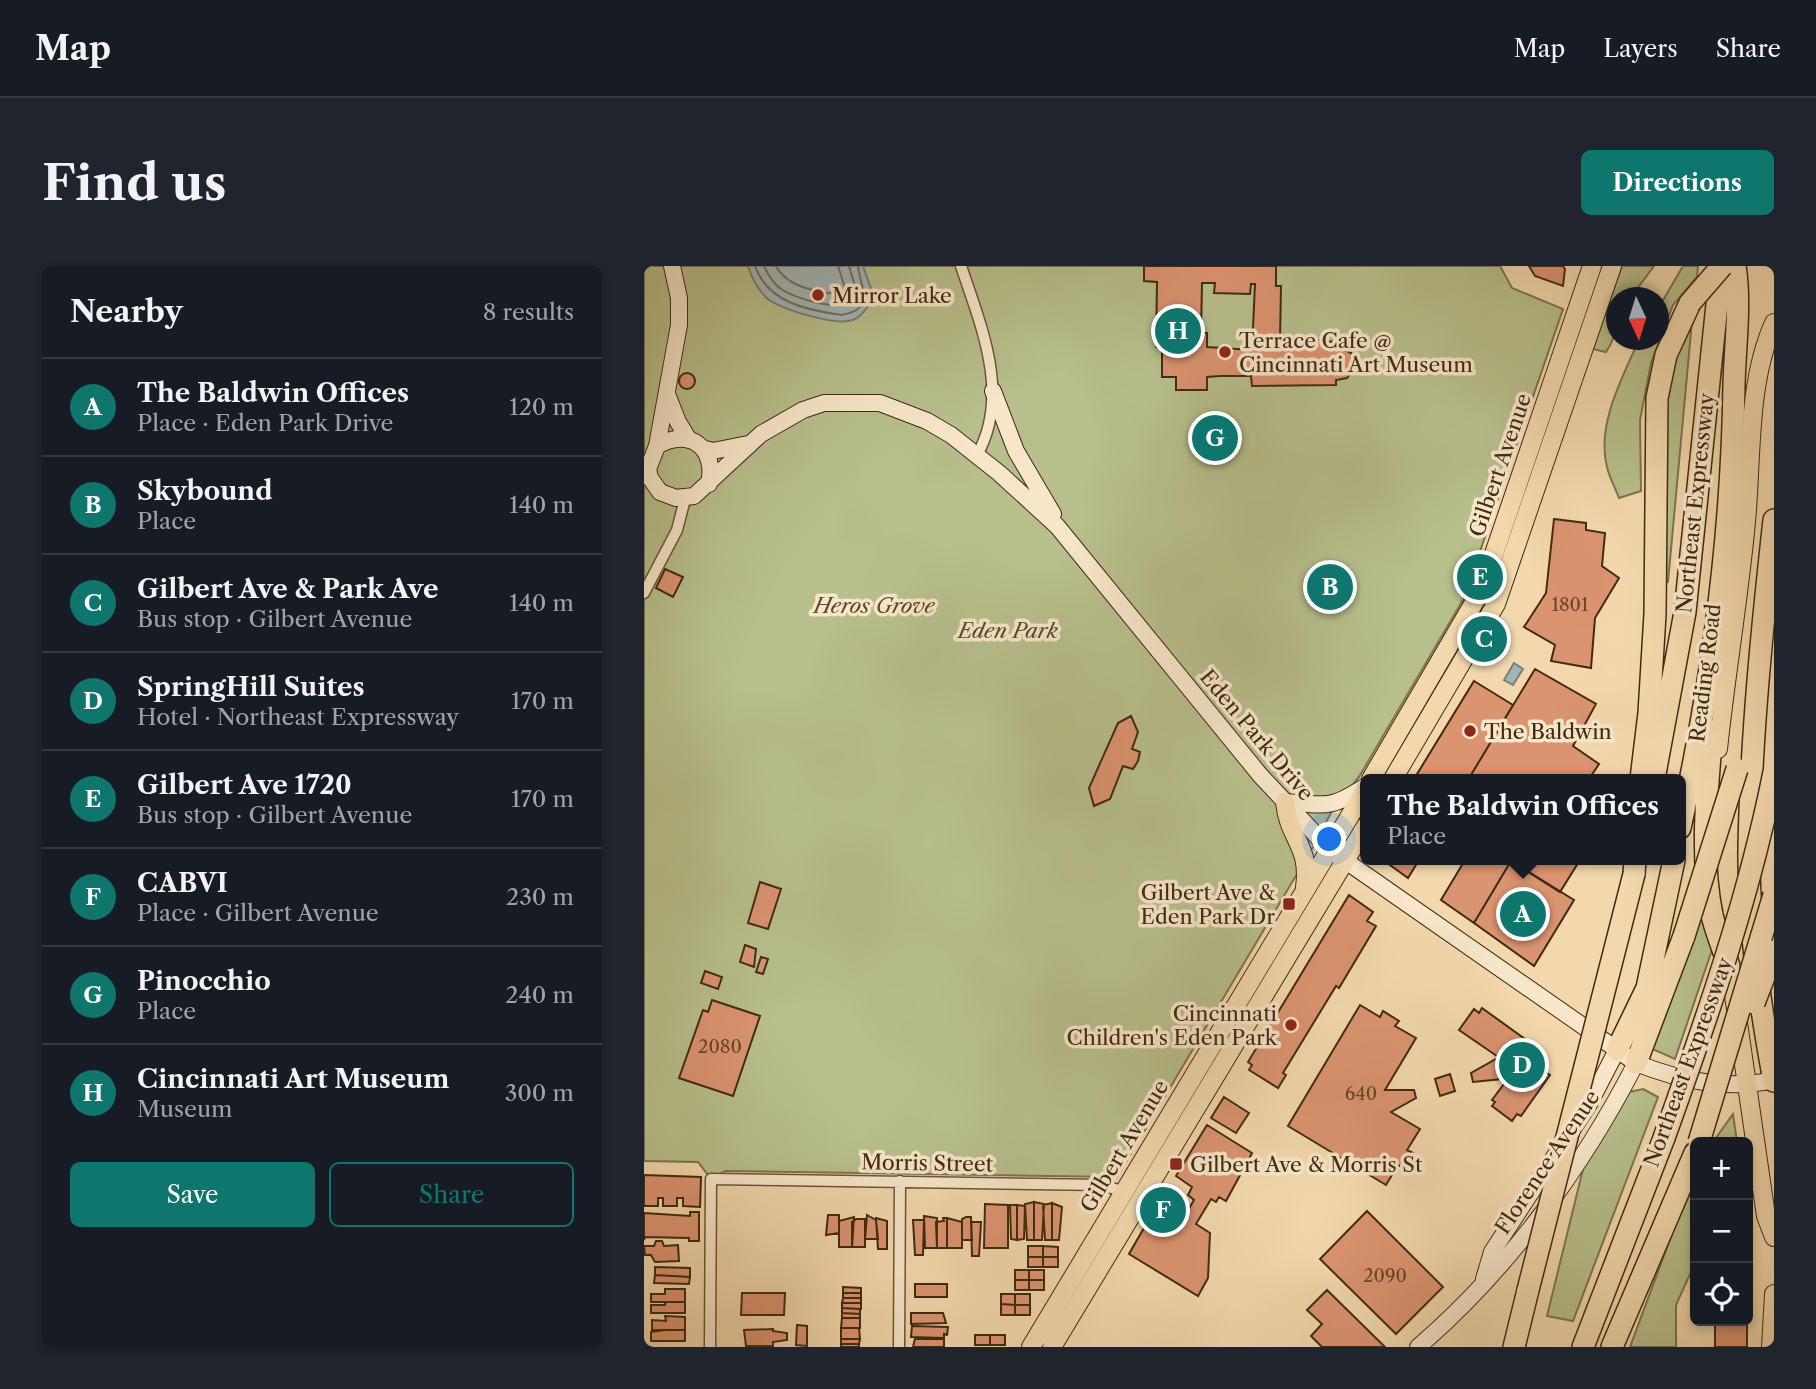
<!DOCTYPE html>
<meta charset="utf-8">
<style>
body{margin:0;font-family:"Libre Caslon Text",serif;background:#20242c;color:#f1f3f6}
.controls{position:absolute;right:21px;bottom:21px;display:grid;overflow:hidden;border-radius:10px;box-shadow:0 4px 10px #0003}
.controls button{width:63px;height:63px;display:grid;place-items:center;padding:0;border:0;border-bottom:2px solid #363941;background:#171b24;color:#f1f3f6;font:35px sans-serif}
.compass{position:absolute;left:962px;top:21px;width:63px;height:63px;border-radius:50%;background:#171b24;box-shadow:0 4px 10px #0003;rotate:176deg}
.you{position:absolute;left:686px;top:574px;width:24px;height:24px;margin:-18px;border:5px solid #fff;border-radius:50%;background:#1a73e8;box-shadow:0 0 0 10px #1a73e833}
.badge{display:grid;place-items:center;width:46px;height:46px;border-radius:50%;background:#0f766e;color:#fff;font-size:23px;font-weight:700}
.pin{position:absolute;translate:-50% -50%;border:4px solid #fff;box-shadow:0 2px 7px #0006}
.popup{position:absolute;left:716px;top:508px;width:326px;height:91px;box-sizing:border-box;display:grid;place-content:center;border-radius:10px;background:#171b24;filter:drop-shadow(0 2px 5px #0005);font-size:23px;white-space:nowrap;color:#9ea1a6}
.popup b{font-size:26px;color:#f1f3f6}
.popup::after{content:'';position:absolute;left:50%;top:100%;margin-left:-14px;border:14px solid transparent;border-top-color:#171b24}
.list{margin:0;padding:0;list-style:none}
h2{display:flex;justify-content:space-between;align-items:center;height:91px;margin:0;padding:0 28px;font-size:30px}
h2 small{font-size:23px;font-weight:400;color:#9ea1a6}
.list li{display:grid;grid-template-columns:46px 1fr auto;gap:21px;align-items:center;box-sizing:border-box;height:98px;padding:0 28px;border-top:2px solid #363941}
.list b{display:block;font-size:26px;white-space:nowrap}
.list p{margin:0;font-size:23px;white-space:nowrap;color:#9ea1a6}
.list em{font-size:23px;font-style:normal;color:#9ea1a6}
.actions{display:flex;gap:14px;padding:21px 28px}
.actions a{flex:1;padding:16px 0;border:2px solid #0f766e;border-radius:10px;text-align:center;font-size:24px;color:#0f766e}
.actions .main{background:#0f766e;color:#fff}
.icon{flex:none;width:38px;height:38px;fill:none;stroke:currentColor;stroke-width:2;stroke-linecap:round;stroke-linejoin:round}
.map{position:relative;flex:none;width:1130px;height:1081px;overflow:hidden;border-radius:10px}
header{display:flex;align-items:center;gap:42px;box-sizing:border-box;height:98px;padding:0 35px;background:#171b24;border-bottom:2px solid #363941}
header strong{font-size:33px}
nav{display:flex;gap:38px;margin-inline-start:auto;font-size:24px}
.intro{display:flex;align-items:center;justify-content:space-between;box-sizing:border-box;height:168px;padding:0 42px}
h1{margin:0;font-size:49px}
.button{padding:18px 32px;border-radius:10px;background:#0f766e;color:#fff;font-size:24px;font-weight:700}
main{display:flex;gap:42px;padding:0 42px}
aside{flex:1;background:#171b24;border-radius:10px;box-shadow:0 4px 10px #0003}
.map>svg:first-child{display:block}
.green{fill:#b7bf8c;stroke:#7c754e;stroke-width:2}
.water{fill:#a1b6b6;stroke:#7b7e74;stroke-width:2}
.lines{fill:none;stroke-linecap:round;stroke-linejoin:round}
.shore{stroke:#717063;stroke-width:2}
.building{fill:#db9470;stroke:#412b10;stroke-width:2;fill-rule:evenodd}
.street-casing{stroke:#6d5637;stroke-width:13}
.secondary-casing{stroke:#412b10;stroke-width:18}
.primary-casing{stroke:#412b10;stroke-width:20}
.highway-casing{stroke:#412b10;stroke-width:24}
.street{stroke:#f7e6c9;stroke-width:10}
.secondary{stroke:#f7e6c9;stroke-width:16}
.primary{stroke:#f2d8ac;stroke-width:18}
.highway{stroke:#f2d8ac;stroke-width:21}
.highway-bridge-casing{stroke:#412b10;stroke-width:24;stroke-linecap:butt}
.highway-bridge{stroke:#f2d8ac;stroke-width:21}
.poi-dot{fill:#8f2418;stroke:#f7e6c9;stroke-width:2.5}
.labels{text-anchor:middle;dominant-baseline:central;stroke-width:7;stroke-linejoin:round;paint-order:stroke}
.number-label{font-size:18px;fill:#684528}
.poi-label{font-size:21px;fill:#412b10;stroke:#f7e6c9;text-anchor:start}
.street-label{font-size:21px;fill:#412b10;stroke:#f7e6c9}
.park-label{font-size:21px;font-style:italic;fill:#594929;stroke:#f7e6c9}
</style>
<header>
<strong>Map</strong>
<nav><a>Map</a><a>Layers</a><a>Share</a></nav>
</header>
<div class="intro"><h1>Find us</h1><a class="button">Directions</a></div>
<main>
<aside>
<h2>Nearby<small>8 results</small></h2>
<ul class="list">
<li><span class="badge">A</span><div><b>The Baldwin Offices</b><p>Place · Eden Park Drive</p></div><em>120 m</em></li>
<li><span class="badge">B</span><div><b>Skybound</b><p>Place</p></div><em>140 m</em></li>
<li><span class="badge">C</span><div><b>Gilbert Ave &amp; Park Ave</b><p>Bus stop · Gilbert Avenue</p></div><em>140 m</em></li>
<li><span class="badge">D</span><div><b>SpringHill Suites</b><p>Hotel · Northeast Expressway</p></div><em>170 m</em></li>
<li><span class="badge">E</span><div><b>Gilbert Ave 1720</b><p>Bus stop · Gilbert Avenue</p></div><em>170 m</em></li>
<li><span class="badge">F</span><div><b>CABVI</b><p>Place · Gilbert Avenue</p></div><em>230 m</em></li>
<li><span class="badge">G</span><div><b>Pinocchio</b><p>Place</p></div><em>240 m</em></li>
<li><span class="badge">H</span><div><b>Cincinnati Art Museum</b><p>Museum</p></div><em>300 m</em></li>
</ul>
<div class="actions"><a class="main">Save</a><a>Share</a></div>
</aside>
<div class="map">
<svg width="1130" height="1081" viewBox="0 0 1130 1081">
<rect width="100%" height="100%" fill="#f2d8ac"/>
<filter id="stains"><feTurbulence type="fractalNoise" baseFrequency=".00286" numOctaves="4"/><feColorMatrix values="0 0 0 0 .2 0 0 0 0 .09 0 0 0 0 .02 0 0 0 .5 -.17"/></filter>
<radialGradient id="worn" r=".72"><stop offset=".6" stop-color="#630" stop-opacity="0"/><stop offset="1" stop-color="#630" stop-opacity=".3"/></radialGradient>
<!-- green -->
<path class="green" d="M0,0H856L868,22L919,43L820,332L715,511L689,543L669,581L473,911L81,905L67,913L54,896L0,895Z
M978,0H1010L987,31L973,32C973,52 974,69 962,86L949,83Z
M1039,0H1054L1053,11L1029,39L1007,97L996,154L997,225L975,232C971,221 965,211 963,201C952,159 979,110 995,74H1015V41Z
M1048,55L1024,316L1019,317C1020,247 1010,112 1048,55Z
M1061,631L1070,678L1031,793L1006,782Z
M999,823L1014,831L929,1055L903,1050L941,895L985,826Z
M1089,848L1093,876H1069Z
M1051,906V997L1032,1039V1081H986Z"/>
<!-- water -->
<path class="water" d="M104,0H219L229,28C226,38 220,49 209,54C192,60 139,44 124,33C114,24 108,13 104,0Z
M870,397L879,403L869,419L860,414Z"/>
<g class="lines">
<!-- shore -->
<path class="shore" d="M111,0C124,37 163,44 198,49C233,42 216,22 214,0
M120,0C124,9 129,17 137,23C151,32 194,46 208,35L213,27L205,0
M132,0C143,22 175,26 198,29L202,25L194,0"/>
</g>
<!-- building -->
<path class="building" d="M500,0H632V20H637L636,75H673L680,72L682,76L692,75L693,80L707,87L709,103L703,112L692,114V119L608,120L607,110H576L563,111V124H532V111H518V81H512L513,16L500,15ZM558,17H571L570,27L606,28L607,18H611L608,84L563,81V67H557Z
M885,0H919L921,3L919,20L891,10Z
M35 115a8 8 0 1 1 16 0a8 8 0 1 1-16 0Z
M910,253L942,257V264L961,267L958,300L975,312L951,352L947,402L907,395L911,379L880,361L902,327Z
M21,303L39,311L29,331L12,322Z
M891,403L952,438L929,480L955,498L945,513H834L827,509Z
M830,415L869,439L827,509L834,513H770Z
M487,450L494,466L488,483L496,486L494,495L489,503L479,500L466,533L450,540L445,522L474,457Z
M739,594H775L764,612Z
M821,594H936L916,626L867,595L830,657L797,634Z
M867,595L930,634L890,700L830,657Z
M116,616L137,623L124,663L104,657Z
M705,629L729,646L723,655L732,660L695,722L692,720L639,807L642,809L634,822L605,804L608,799L604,796Z
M101,679L112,683L110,701L96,696Z
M117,691L124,693L119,708L112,706Z
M61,705L78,711L74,723L57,717Z
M68,734L116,750L89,830L35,812L59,744L64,746Z
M716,739L736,751L739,745L755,755L751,760L772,772L741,824H770L772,832L747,846L776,863L763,884L769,887L760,902L754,899L742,919L644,860Z
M838,742L899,786L890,798L906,809L877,850L873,848L868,855L848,840L851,836L848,834L868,807L857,809L858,813L829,816L827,807L852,793L855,802L866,799L815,764L830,743L835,747Z
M806,808L811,825L796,830L791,813Z
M580,831L605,847L592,867L567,852Z
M563,859L608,887L582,935L575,931L572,936L567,933L552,958L566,967L564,1012L554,1030L485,988L515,936L540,951L550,934L544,929L548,921L532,910Z
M0,909L57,911L56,941L39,940V932H33V940H19V932H14V940H0Z
M390,936V974H383L381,938Z
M390,936L400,938L398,974H390Z
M408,937V974H401L399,939Z
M408,937L418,941L415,974H408Z
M341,938L364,939V982H340Z
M366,939H373V974L367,973Z
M373,939L381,940L380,973L373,974Z
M723,945L799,1021L752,1068L676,993Z
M46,946H55V975H45V972L1,971L0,974V947L46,950Z
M184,949H195V967L182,969Z
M223,949L232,954L234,973H221Z
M280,950L293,952V982H281Z
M210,951L208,981H195V955Z
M322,951H327L328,974H318V953Z
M232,952L243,955V983H234Z
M299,952H303V982H293L292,956L300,955Z
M303,952L318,956V982H303Z
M212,953H221V981H208V956Z
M269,954H280L279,989H271Z
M327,956H337L335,990H328Z
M12,975H18L20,980L34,979L35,995L11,996L7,989H1L0,980H10Z
M384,980H399V991H384Z
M399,980L414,981V991H399Z
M384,991H399V1001H384Z
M399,991H414V1001H399Z
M11,1001L46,1002V1011L11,1009Z
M371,1004H385V1014H371Z
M385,1004H400V1014H385Z
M11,1009L46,1011L45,1018L10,1017Z
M371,1014H385V1024H371Z
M385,1014H400V1024H385Z
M271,1018H303V1031H271Z
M199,1021L217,1022V1027H199Z
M21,1023H41V1036H7V1028H21Z
M683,1024L741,1081H678L667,1070L678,1058L663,1044Z
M98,1027H141L140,1049H97Z
M199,1027H217V1032H199Z
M357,1028H371V1039L357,1038Z
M371,1028H386V1039H371Z
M199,1032H217V1037H198Z
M21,1036H41V1047H7V1039H21Z
M198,1037H217V1043L198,1042Z
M357,1038L371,1039V1049H357Z
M371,1039H386V1049H371Z
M198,1042L216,1043V1048L198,1047Z
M198,1047L216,1048V1052H198Z
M267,1047H299L302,1057L267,1058Z
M21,1050L41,1051V1064H8V1054L22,1055Z
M198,1052H216V1062H197Z
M1071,1055H1103V1081H1071Z
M153,1059L163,1060V1080L152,1079Z
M268,1060L304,1061L303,1069L300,1068V1072L267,1071Z
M197,1062H215L216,1073H197Z
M129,1063V1065L143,1067V1074L129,1076V1080H102L100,1064Z
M21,1064H41V1075H7V1066Z
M331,1069H346V1079H331Z
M346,1069H361V1079H346Z
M197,1073H216L215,1078H197Z
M271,1073H300V1081H269Z
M197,1078H215V1081H197Z"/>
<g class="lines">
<defs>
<path id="street" d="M317,0C337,60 367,129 333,189
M0,327L33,264L41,233
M66,1081L67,913L458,919L484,927
M255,1081L256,915"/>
<path id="secondary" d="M28,0L35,32V59L13,180L4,203L6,212L16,226L32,232L50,230L117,168L159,144L180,137H236L283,155L307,169L355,207L413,260L616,509L686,584L992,797C1037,815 1082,824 1130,814
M349,125L372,185L409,248
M23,128L34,156L45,174
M13,180C46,161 73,182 65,218
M61,183L69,185L104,178
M641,536C682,539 685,544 722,520
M840,1013L848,986L945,838L973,784
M774,1081C864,1004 938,902 992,797"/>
<path id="primary" d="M1074,483C1082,407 1095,332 1102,256C1108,192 1103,117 1130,57
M727,513L838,323L948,0
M749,513L852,338L968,0
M641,536C644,572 667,580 661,621
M1084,688L1122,950L1130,971
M387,1081L722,523
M408,1081L722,560
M1127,1081L1130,1028"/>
<path id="highway" d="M1068,466C1063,526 1056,590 1068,649C1072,666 1079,683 1085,700
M997,513L1005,447L1011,348L1013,132L1022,89L1046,37
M1010,513L1041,346L1077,0
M1036,562C1069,414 1088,270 1090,118C1091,80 1097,37 1091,0
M990,608L991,594
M973,784L1003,722L1030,594
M992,797L1040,670
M1130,815C1116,739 1104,659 1105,582C1107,473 1118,363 1130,254
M870,1081L884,1024
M939,1081L1020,872
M968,1081L1051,887"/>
</defs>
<!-- street casing -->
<use href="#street" class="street-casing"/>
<!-- secondary casing -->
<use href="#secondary" class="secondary-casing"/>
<!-- primary casing -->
<use href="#primary" class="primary-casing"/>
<!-- highway casing -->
<use href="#highway" class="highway-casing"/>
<!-- street -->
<use href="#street" class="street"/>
<!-- secondary -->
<use href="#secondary" class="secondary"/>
<!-- primary -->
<use href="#primary" class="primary"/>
<!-- highway -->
<use href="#highway" class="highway"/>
<defs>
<path id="highway-bridge" d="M1046,37L1078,0
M1040,670L1093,503
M1110,737L1130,685
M1020,872C1063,752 1105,632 1130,506
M1055,876L1130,629
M884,1024L990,608"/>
</defs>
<!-- highway-bridge casing -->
<use href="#highway-bridge" class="highway-bridge-casing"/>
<!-- highway-bridge -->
<use href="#highway-bridge" class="highway-bridge"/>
</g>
<!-- markers -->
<g class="poi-dot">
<circle cx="174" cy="29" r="7"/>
<circle cx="581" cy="86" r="7"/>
<circle cx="826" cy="465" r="7"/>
<rect x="638" y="631" width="14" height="14" rx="3.5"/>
<circle cx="647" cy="759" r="7"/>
<rect x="525" y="891" width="14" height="14" rx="3.5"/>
</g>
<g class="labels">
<!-- number labels -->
<g class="number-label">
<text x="926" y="339">1801</text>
<text x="76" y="781">2080</text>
<text x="717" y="828">640</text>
<text x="741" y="1010">2090</text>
</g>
<!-- poi labels -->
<g class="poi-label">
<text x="188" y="29">Mirror Lake</text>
<text x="595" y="74">Terrace Cafe @<tspan x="595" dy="24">Cincinnati Art Museum</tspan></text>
<text x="840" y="465">The Baldwin</text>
<text x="631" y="626" text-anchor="end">Gilbert Ave &amp;<tspan x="631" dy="24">Eden Park Dr</tspan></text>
<text x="633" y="747" text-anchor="end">Cincinnati<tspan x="633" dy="24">Children's Eden Park</tspan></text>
<text x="546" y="898">Gilbert Ave &amp; Morris St</text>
</g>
<!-- street labels -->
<g class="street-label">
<text transform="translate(856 199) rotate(-71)">Gilbert Avenue</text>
<text transform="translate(1051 237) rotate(-84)">Northeast Expressway</text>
<text transform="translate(1061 407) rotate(-83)">Reading Road</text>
<text transform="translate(613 469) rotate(50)">Eden Park Drive</text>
<text transform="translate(1044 796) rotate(-70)">Northeast Expressway</text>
<text transform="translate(480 880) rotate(-59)">Gilbert Avenue</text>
<text transform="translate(903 896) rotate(-56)">Florence Avenue</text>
<text transform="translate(283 897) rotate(1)">Morris Street</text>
</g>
<!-- park labels -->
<g class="park-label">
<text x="230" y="339">Heros Grove</text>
<text x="364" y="364">Eden Park</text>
</g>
</g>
<rect width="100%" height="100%" filter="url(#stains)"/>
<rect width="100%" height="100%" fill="url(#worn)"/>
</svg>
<div class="controls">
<button>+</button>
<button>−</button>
<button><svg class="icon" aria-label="locate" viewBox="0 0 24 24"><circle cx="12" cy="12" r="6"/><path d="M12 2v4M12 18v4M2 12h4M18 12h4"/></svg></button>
</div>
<svg class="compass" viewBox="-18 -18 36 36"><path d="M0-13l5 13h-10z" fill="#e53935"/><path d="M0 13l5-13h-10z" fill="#9ea1a6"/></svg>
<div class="you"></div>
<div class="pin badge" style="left:879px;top:648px">A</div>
<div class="popup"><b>The Baldwin Offices</b>Place</div>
<div class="pin badge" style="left:686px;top:321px">B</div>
<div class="pin badge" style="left:840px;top:373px">C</div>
<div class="pin badge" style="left:878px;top:799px">D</div>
<div class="pin badge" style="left:836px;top:311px">E</div>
<div class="pin badge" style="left:519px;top:944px">F</div>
<div class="pin badge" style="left:571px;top:172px">G</div>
<div class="pin badge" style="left:534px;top:65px">H</div>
</div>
</main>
